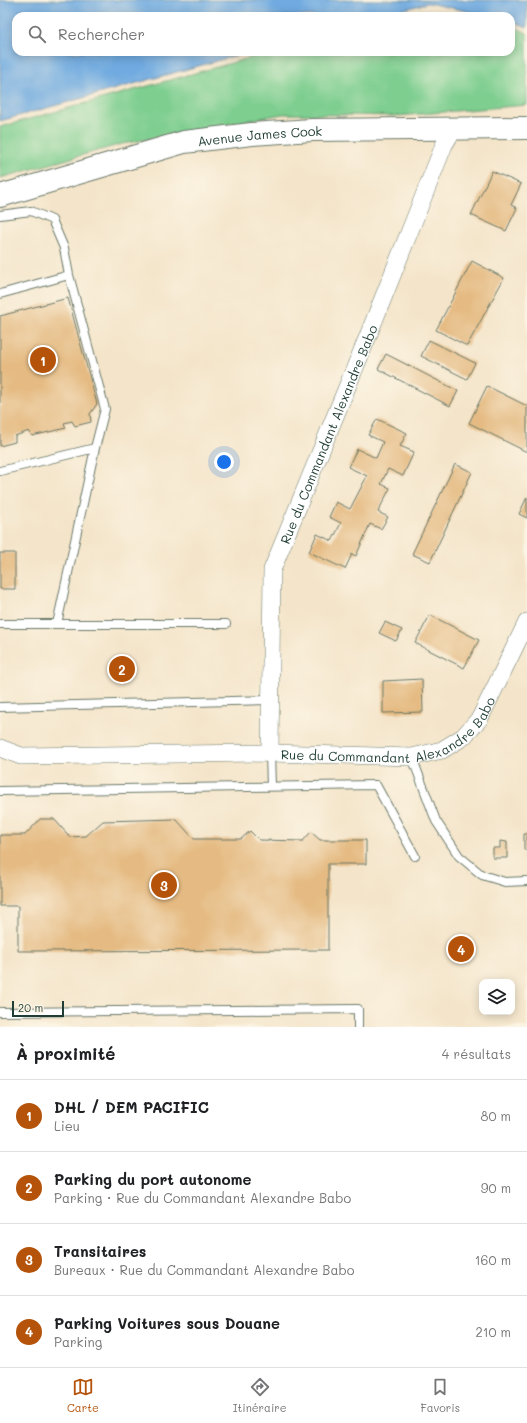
<!DOCTYPE html>
<html lang="fr">
<meta charset="utf-8">
<style>
body{margin:0;font-family:Mali,sans-serif;background:#f6f6f6;color:#202124}
.controls{position:absolute;right:12px;bottom:12px;display:grid;overflow:hidden;border-radius:8px;box-shadow:0 2px 10px #0003}
.controls button{width:36px;height:36px;display:grid;place-items:center;padding:0;border:0;border-bottom:1px solid #e0e0e0;background:#fff;color:#202124;font:20px sans-serif}
.scale{position:absolute;left:12px;bottom:10px;width:52px;box-sizing:border-box;padding-left:4px;border:2px solid #1f3d34;border-top:0;font-size:11px;line-height:14px;white-space:nowrap;color:#1f3d34;-webkit-text-stroke:3px #fcf5e5;paint-order:stroke}
.you{position:absolute;left:224px;top:462px;width:14px;height:14px;margin:-10px;border:3px solid #fff;border-radius:50%;background:#1a73e8;box-shadow:0 0 0 6px #1a73e833}
.badge{display:grid;place-items:center;width:26px;height:26px;border-radius:50%;background:#b45309;color:#fff;font-size:13px;font-weight:700}
.pin{position:absolute;translate:-50% -50%;border:2px solid #fff;box-shadow:0 1px 4px #0006}
.list{margin:0;padding:0;list-style:none}
h2{display:flex;justify-content:space-between;align-items:center;height:52px;margin:0;padding:0 16px;font-size:17px}
h2 small{font-size:13px;font-weight:400;color:#757577}
.list li{display:grid;grid-template-columns:26px 1fr auto;gap:12px;align-items:center;box-sizing:border-box;height:72px;padding:0 16px;border-top:1px solid #e0e0e0}
.list b{display:block;font-size:15px;white-space:nowrap}
.list p{margin:0;font-size:13px;white-space:nowrap;color:#757577}
.list em{font-size:13px;font-style:normal;color:#757577}
.icon{flex:none;width:22px;height:22px;fill:none;stroke:currentColor;stroke-width:2;stroke-linecap:round;stroke-linejoin:round}
.map{position:relative;flex:none;width:527px;height:1027px;overflow:hidden}
.search{position:absolute;background:#fff;box-shadow:0 2px 10px #0003;left:12px;right:12px;top:12px;height:44px;display:flex;align-items:center;gap:10px;box-sizing:border-box;padding:0 14px;border-radius:12px;color:#757577;font-size:15px}
.sheet{height:340px;background:#fff}
nav{display:flex;justify-content:space-around;align-items:center;box-sizing:border-box;height:56px;border-top:1px solid #e0e0e0;background:#fff;font-size:11px;color:#757577}
nav a{display:grid;justify-items:center;gap:2px}
nav .on{color:#b45309}
.map>svg:first-child{display:block}
.green{fill:#7dce8f;stroke:#4e8662}
.water{fill:#70aae0;stroke:#48748a}
.building{fill:#e5bb83}
.lines{fill:none;stroke-linecap:round;stroke-linejoin:round}
.service-casing{stroke:#6a7868;stroke-width:10}
.minor-casing{stroke:#6a7868;stroke-width:18}
.secondary-casing{stroke:#6a7868;stroke-width:24}
.service{stroke:#fff;stroke-width:8}
.minor{stroke:#fff;stroke-width:17}
.secondary{stroke:#fff;stroke-width:22}
.labels{text-anchor:middle;dominant-baseline:central;stroke-width:3;stroke-linejoin:round;paint-order:stroke}
.street-label{font-size:13px;fill:#1f3d34;stroke:#fcf5e5}
</style>
<div class="map">
<svg width="527" height="1027" viewBox="0 0 527 1027">
<rect width="100%" height="100%" fill="#fcf5e5"/>
<filter id="ink" filterUnits="userSpaceOnUse"><feTurbulence type="fractalNoise" baseFrequency=".025" numOctaves="2"/><feDisplacementMap in="SourceGraphic" scale="8" xChannelSelector="R" yChannelSelector="G"/><feConvolveMatrix kernelMatrix="1 2 1 2 8 2 1 2 1" color-interpolation-filters="sRGB"/></filter>
<filter id="wash" filterUnits="userSpaceOnUse"><feTurbulence type="fractalNoise" baseFrequency=".012" numOctaves="4" result="noise"/><feDisplacementMap in="SourceGraphic" scale="16" xChannelSelector="R" yChannelSelector="G"/><feGaussianBlur stdDeviation="0.9" result="paint"/><feColorMatrix in="noise" values="0 0 0 0 0 0 0 0 0 0 0 0 0 0 0 0 0 1.4 0 .05"/><feComposite in="paint" operator="in"/></filter>
<g filter="url(#wash)">
<rect width="100%" height="100%" fill="#f4e5ca"/>
<!-- green -->
<path class="green" d="M420,11L454,16H401Z
M511,25L527,33V105L397,116L283,114L122,144L0,178V127L271,52H511Z"/>
<!-- water -->
<path class="water" d="M0,0H527V28L511,21V16H490L428,3L379,16H16V52H249L0,121Z"/>
<g id="blocks">
<!-- building -->
<path class="building" d="M492,171L521,184L511,205L517,208L506,231L471,215Z
M472,261L504,278L467,346L436,330Z
M68,298L97,404L90,414L91,422L75,426L72,421L64,423L66,428L32,436L29,431L15,436V442L0,446V316Z
M429,340L475,363L467,379L421,356Z
M386,354L458,391L450,406L378,369Z
M487,386L527,406V452L469,423Z
M377,419L407,433L400,446L414,452L403,476L388,469L381,484L390,488L378,512L388,517L381,529L370,524L356,556L352,554L345,569L309,552L317,534L332,541L341,523L329,517L336,502L350,509L367,476L348,467L357,449L376,458L383,442L368,435Z
M455,464L472,472L430,562L412,554Z
M527,497V518L519,514Z
M0,553H15V589H0Z
M430,615L479,640L464,668L415,643Z
M385,622L402,630L396,641L379,633Z
M422,679L423,712L383,713V681Z
M40,819H54L70,837L86,836L103,821L176,819L194,839H241L250,831L259,840L303,841L311,832L320,840H366V864H328V950L18,951V906H0V835H25Z
M524,834H527V850H524Z
M500,841L507,842V858H493V848H500Z"/>
</g>
</g>
<g filter="url(#ink)">
<use href="#blocks" fill-opacity="0" stroke="#6a7868" stroke-width="1"/>
<g class="lines">
<defs>
<path id="service" d="M0,215L31,211L52,220L64,248L69,275L105,409L95,448
M0,294L69,275
M0,471L95,448L57,624
M0,624H226
M0,707L269,700
M270,753L271,786
M412,757L436,821L459,856L482,875L505,882L527,881
M0,791L376,785L415,856
M0,1012L358,1009V1027"/>
<g id="minor">
<path id="s1" d="M0,748L21,756L270,753L412,757L442,750L463,737L480,718L527,622"/>
<path id="s2" d="M270,753L272,570L368,336L444,145L453,130"/>
</g>
<g id="secondary">
<path id="s3" d="M0,196L184,142L252,134L312,130L527,128"/>
</g>
</defs>
<!-- service casing -->
<use href="#service" class="service-casing"/>
<!-- minor casing -->
<use href="#minor" class="minor-casing"/>
<!-- secondary casing -->
<use href="#secondary" class="secondary-casing"/>
<!-- service -->
<use href="#service" class="service"/>
<!-- minor -->
<use href="#minor" class="minor"/>
<!-- secondary -->
<use href="#secondary" class="secondary"/>
</g>
</g>
<g class="labels">
<!-- street labels -->
<g class="street-label">
<text stroke="none"><textPath href="#s3" startOffset="268">Avenue James Cook</textPath></text>
<text stroke="none"><textPath href="#s2" startOffset="330">Rue du Commandant Alexandre Babo</textPath></text>
<text stroke="none"><textPath href="#s1" startOffset="400">Rue du Commandant Alexandre Babo</textPath></text>
</g>
</g>
</svg>
<div class="controls">
<button><svg class="icon" aria-label="layers" viewBox="0 0 24 24"><path d="M12 4l9 5-9 5-9-5zM3 14l9 5 9-5"/></svg></button>
</div>
<div class="scale">20 m</div>
<div class="you"></div>
<div class="pin badge" style="left:43px;top:360px">1</div>
<div class="pin badge" style="left:122px;top:669px">2</div>
<div class="pin badge" style="left:164px;top:885px">3</div>
<div class="pin badge" style="left:461px;top:949px">4</div>
<div class="search"><svg class="icon" aria-label="search" viewBox="0 0 24 24"><circle cx="10" cy="10" r="6"/><path d="M15 15l6 6"/></svg>Rechercher</div>
</div>
<section class="sheet">
<h2>À proximité<small>4 résultats</small></h2>
<ul class="list">
<li><span class="badge">1</span><div><b>DHL / DEM PACIFIC</b><p>Lieu</p></div><em>80 m</em></li>
<li><span class="badge">2</span><div><b>Parking du port autonome</b><p>Parking · Rue du Commandant Alexandre Babo</p></div><em>90 m</em></li>
<li><span class="badge">3</span><div><b>Transitaires</b><p>Bureaux · Rue du Commandant Alexandre Babo</p></div><em>160 m</em></li>
<li><span class="badge">4</span><div><b>Parking Voitures sous Douane</b><p>Parking</p></div><em>210 m</em></li>
</ul>
</section>
<nav>
<a class="on"><svg class="icon" aria-label="map" viewBox="0 0 24 24"><path d="M3 6l6-2 6 2 6-2v14l-6 2-6-2-6 2zM9 4v14M15 6v14"/></svg>Carte</a>
<a><svg class="icon" aria-label="directions" viewBox="0 0 24 24"><path d="M12 3l9 9-9 9-9-9zM9 14v-3h6M13 9l2 2-2 2"/></svg>Itinéraire</a>
<a><svg class="icon" aria-label="saved" viewBox="0 0 24 24"><path d="M7 4h10v16l-5-4-5 4z"/></svg>Favoris</a>
</nav>
